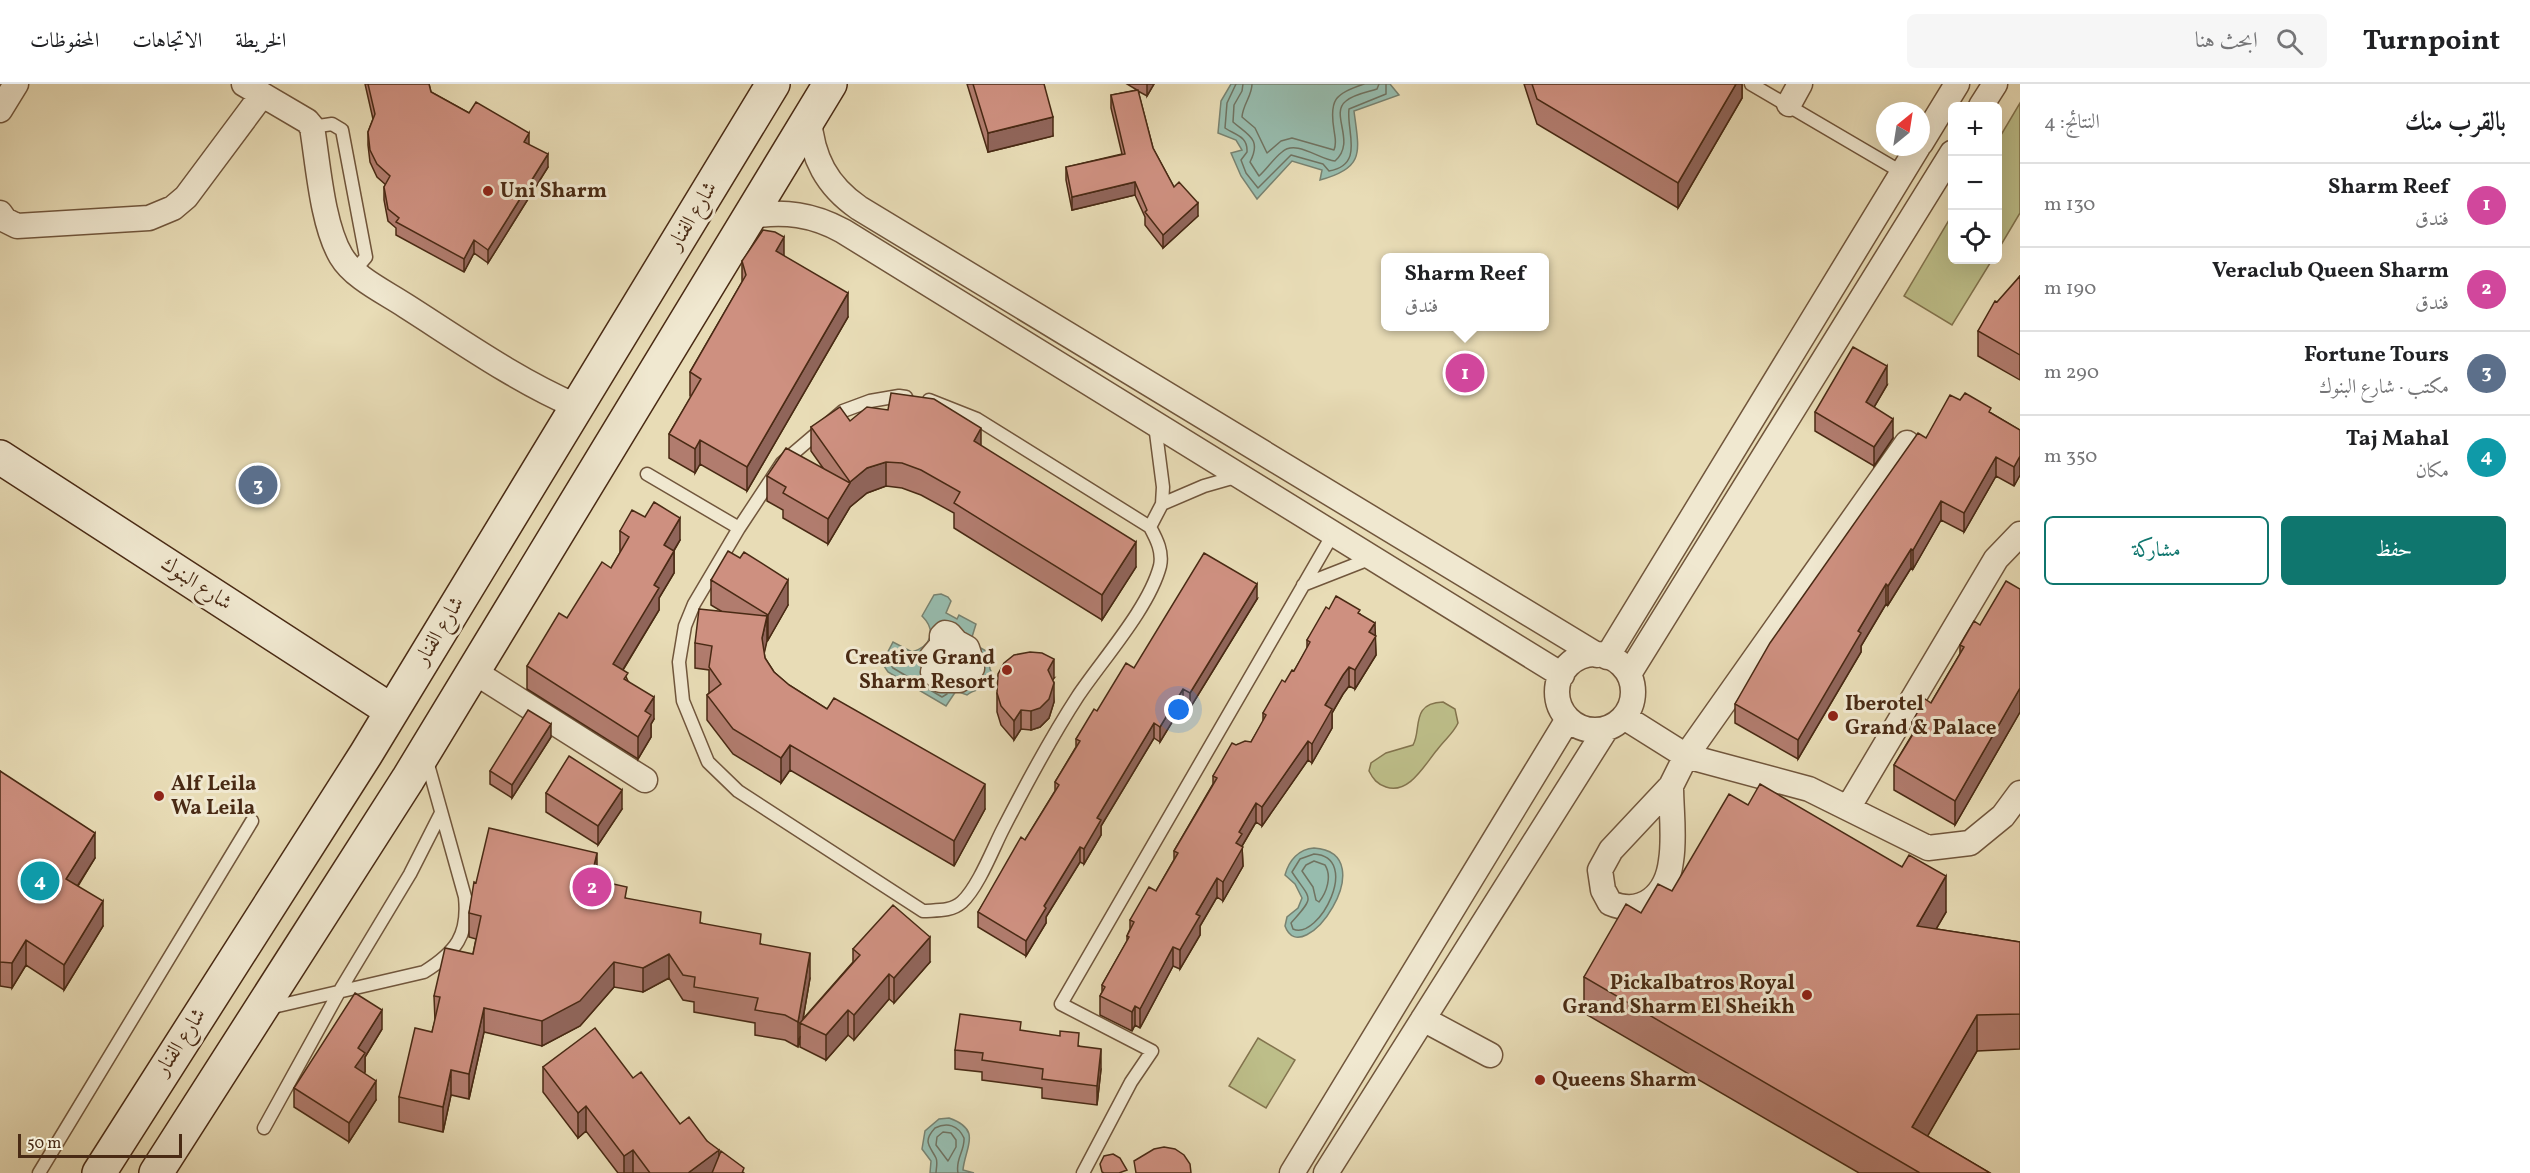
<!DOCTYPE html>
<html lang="ar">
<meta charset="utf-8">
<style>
body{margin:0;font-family:Vollkorn,Amiri,serif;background:#f6f6f6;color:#202124;direction:rtl}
.controls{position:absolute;right:18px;top:18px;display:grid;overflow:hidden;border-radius:9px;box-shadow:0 6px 24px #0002}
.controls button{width:54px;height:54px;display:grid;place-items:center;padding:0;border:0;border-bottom:2px solid #e0e0e0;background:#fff;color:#202124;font:30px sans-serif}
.compass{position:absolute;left:1876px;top:18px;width:54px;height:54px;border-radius:50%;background:#fff;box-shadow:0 6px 24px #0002;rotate:30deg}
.scale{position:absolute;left:18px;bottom:15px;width:164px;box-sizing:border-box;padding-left:6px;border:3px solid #492a14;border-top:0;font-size:16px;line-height:21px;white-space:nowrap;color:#492a14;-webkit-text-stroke:4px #f0e8d0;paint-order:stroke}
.you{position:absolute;left:1179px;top:626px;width:21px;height:21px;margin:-15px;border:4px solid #fff;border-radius:50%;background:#1a73e8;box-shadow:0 0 0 9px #1a73e833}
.badge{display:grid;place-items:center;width:39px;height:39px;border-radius:50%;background:#0f766e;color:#fff;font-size:20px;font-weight:700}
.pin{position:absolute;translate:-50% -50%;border:3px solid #fff;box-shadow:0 2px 6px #0006}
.popup{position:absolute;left:1381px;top:169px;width:168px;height:78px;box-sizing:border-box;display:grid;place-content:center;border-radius:9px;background:#fff;filter:drop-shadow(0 2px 4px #0005);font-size:20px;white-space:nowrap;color:#757577}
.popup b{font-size:22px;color:#202124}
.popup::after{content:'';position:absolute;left:50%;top:100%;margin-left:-12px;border:12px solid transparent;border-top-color:#fff}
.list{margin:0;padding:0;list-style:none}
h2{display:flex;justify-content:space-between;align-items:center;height:78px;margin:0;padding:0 24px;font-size:26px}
h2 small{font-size:20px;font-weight:400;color:#757577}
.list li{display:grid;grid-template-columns:39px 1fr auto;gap:18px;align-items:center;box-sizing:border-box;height:84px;padding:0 24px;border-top:2px solid #e0e0e0}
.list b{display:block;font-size:22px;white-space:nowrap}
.list p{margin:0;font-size:20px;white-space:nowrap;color:#757577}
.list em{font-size:20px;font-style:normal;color:#757577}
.actions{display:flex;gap:12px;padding:18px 24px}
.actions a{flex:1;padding:14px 0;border:2px solid #0f766e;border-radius:9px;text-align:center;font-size:21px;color:#0f766e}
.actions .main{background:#0f766e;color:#fff}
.icon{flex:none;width:33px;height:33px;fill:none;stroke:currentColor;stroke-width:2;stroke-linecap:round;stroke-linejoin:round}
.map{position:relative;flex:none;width:2020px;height:1089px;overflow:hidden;direction:ltr}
header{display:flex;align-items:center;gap:36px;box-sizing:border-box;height:84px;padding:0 30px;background:#fff;border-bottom:2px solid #e0e0e0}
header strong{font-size:28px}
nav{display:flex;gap:33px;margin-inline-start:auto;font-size:21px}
.search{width:420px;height:54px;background:#f6f6f6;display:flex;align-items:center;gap:15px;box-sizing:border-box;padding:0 21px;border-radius:9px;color:#757577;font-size:22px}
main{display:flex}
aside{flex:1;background:#fff}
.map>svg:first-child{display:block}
.green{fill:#bdbe89;stroke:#83744e;stroke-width:1.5}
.water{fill:#97bcae;stroke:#788270;stroke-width:1.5}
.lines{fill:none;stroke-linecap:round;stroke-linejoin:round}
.shore{stroke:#707361;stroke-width:1.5}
.lane-casing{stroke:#71563c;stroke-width:15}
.street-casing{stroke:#71563c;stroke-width:27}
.secondary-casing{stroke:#492a14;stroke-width:36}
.lane{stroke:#f0e8d0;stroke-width:12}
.street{stroke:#f0e8d0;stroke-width:24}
.secondary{stroke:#f0e8d0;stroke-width:33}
.wall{fill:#b17c6e;stroke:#492a14;stroke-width:1.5}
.shaded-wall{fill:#90655a;stroke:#492a14;stroke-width:1.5}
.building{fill:#ce9080;stroke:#492a14;stroke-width:1.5}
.poi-dot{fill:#8f2418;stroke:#f0e8d0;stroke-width:2}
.labels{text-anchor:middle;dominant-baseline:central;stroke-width:6;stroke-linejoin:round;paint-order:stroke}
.poi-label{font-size:21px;font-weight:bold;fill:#492a14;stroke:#f0e8d0;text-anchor:start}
.street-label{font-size:21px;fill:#492a14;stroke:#f0e8d0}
</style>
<header>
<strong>Turnpoint</strong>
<div class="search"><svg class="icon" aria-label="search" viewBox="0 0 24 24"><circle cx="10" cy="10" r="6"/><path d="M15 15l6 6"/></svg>ابحث هنا</div>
<nav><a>الخريطة</a><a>الاتجاهات</a><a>المحفوظات</a></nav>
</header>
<main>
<aside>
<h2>بالقرب منك<small>النتائج: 4</small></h2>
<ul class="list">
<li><span class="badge" style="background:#d1479c">1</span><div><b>Sharm Reef</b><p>فندق</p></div><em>130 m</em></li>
<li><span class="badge" style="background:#d1479c">2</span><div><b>Veraclub Queen Sharm</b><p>فندق</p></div><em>190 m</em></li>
<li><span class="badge" style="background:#5c6f8a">3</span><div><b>Fortune Tours</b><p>مكتب · شارع البنوك</p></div><em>290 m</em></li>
<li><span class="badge" style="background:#0f9aa8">4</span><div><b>Taj Mahal</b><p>مكان</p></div><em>350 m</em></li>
</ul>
<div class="actions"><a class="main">حفظ</a><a>مشاركة</a></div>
</aside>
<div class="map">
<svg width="2020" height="1089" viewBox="0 0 2020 1089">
<rect width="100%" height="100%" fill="#e8dcb6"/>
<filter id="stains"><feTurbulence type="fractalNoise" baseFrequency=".00333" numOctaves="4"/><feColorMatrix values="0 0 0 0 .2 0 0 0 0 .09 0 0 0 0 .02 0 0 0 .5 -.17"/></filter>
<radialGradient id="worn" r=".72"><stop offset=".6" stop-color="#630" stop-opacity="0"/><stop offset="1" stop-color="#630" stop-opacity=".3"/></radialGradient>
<!-- green -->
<path class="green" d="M2020,19V129L1998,166V56Z
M1952,131V176H1992L1952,241L1904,212Z
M1443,618L1455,625L1458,639C1453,650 1444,656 1437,666C1425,680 1409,711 1386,703C1377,700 1373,695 1369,687L1371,679L1386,669L1413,661C1422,646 1410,619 1443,618Z
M1258,954L1295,976L1266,1024L1229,1002Z"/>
<!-- water -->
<path class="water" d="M1231,0H1390L1399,11L1354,27C1359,67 1366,84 1320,96L1322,86L1292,77L1257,115L1241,92L1231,69L1242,66L1236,56L1218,49L1221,17Z
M941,510L948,513L951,517L946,529L957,535L959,531L976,540L972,553L977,562L988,568L990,585L993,591L990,601C982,606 974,605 967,611L956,607L946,622L888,588L882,579L893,558L912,568C931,562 937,547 922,532L934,511Z
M1314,764C1386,769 1302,890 1285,842L1287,833L1298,824L1302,814L1295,800L1285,791C1289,776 1299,765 1314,764Z
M949,1034C983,1046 965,1063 963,1086L974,1089H930L931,1077L922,1065L925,1047L939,1035Z"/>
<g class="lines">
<!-- shore -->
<path class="shore" d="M1236,0L1227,19L1225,44C1235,51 1248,52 1247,68L1241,76L1246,89L1258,104L1291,71L1323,80L1329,87C1365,81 1346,47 1349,25L1386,10V0
M1243,0L1242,7L1234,21L1233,38C1248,51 1262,55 1250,78L1259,92C1267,85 1273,75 1282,68C1296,55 1320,76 1335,77C1357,58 1329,30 1346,17C1354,10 1368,8 1377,5L1379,0
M1252,0C1252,12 1243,20 1242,33L1255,44L1267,69L1281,57L1292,54L1334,66C1337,59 1335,54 1334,46C1329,15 1335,10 1364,0
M918,573L910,574L896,567L889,578L893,584L942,613L947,610
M1314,770C1362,773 1319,857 1293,845L1291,839C1316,811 1311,817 1292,788L1300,775Z
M1314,777L1325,781C1332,792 1327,808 1319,818L1316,816L1313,803L1302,787L1306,781Z
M943,1048L951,1049L956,1056V1063L948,1077L936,1061L937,1053Z
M936,1089C936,1085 938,1078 936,1074C930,1062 922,1058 935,1044C947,1038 958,1041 964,1054C965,1067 955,1075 958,1089"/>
<defs>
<path id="lane" d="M1751,0L1903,89
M312,43L332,40L342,46L366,173L354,187
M647,390L739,444L782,379L843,327L870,317L899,312L906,313
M1162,420L1204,402L1239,392
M1150,443L1162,420L1163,403L1155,341
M739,444L694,520L685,542L679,578L683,617L708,678L738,707L923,827C936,826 951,828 962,818C978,803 992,767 1002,747C1025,702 1050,655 1078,612C1102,576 1149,524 1160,482C1163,468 1157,456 1150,443L977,335L929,316
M1303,501L1372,474
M269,924L424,888C456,868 469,851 465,813L427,677
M264,1044L339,908L410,790L441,729
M39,1089L252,737
M1083,1089L1131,998L1152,967L1061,920L1333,450"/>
<path id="street" d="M244,0L307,37L312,43C318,79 322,140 341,172C354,194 385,208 406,222C461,257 516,296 576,322
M1789,20L1800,0
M1981,22L1995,0
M0,26L16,0
M809,34C812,74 827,102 859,124L1597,571
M1921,59L1957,0
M0,129L5,136L17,142L149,134L173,124L186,113L262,11
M750,132C785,127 812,130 843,147L1562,591
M945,549L949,550L956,558L967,564L969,570L967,572L933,579L931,574L942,561V552Z
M1557 608a38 38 0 1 1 76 0a38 38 0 1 1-76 0Z
M1607,573L1918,63
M966,576L971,578L972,584L959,596H941L933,588L936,583H955Z
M473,587L645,696
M1629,590L1952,69
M1624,633L1686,672L1809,705L1928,764L1970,759L2003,732L2020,709
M1671,702C1671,726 1675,753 1671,777C1667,810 1643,833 1610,819L1603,806L1600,786L1611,766L1671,702L1686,672L1907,359
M1848,724L1996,475L2020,450
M1423,935L1490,971
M1292,1089L1568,635
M1326,1089L1606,645"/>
<path id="secondary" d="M0,373L392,627
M99,1089L366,670L773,0
M156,1089L408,695L830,0"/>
</defs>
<!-- lane casing -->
<use href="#lane" class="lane-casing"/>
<!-- street casing -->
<use href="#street" class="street-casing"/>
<!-- secondary casing -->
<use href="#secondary" class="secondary-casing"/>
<!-- lane -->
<use href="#lane" class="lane"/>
<!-- street -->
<use href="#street" class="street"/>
<!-- secondary -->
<use href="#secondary" class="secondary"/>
</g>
<!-- wall -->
<path class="wall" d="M365,0H429L431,8L469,29L529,61L548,83L488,179L474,169L464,188L396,151V144L388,137L384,116V103L386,101L377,93L370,78L368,61V48L373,35Z
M967,0H1044L1053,52L988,68Z
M1127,0H1154L1147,12L1138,7L1153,64L1174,103L1198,132L1163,164L1145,141V133L1135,111L1072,126L1066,96V83L1122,70L1111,24V11L1137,6Z
M1524,0H1742V14L1678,124L1537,40Z
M784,172L848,233L747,407L700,380L695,389L669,374V350L691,313L690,312V288L742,198V177Z
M2020,192V296L1978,272V247Z
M1887,301L1874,323L1893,354L1874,382L1815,347V328Z
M1960,316L1991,329L2020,346V391L2014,402L1996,392L1964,448L1941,436L1913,485L1911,484L1888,521L1886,520L1861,562V568L1798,675L1735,639V620L1926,354Z
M850,337L981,362L1136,483L1102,536L954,444V429L921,411L902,404L886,402L867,409L850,423L828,460L783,434V426L767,417V392L823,384L811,367V343Z
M620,447L680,456L674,467V489L659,514V526L623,586L628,597L654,635L651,640V653L638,675L527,605V582L567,534L611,484L620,469Z
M711,496L788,521L768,556L767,555L764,568L765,574L774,588L789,601L985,725L954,782L790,686L781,699L733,670L707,636V611L709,609V586L695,584V559L721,527L711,521Z
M2020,505V628L1955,741L1894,706V681L1912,651V638L1931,619L1960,570V561Z
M1257,515L1190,624L1183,620L1160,658L1154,654L1101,742V751L1084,780L1080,778L1046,833V839L1026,872L978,843V828L1025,756L1055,707V698L1076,663V655L1097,627L1134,584Z
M1329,525L1360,530L1375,552L1376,571L1355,605L1349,602L1343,610L1332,629V644L1312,679L1308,676L1262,742L1256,738L1242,762L1243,782L1223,817L1217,813L1200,842V851L1180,885L1173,882L1140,944L1135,941L1132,947L1100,931V912L1102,908V901L1127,857V852L1130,845V836L1156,807L1174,776V767L1213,700V692L1236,661L1251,658L1263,638V629L1294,587L1307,565V556Z
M1054,594L1052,596L1054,618L1049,634L1040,643L1031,646L1021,645L1014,656L1001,641L997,628V609Z
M551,653L512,714L490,700V687Z
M0,687L95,774L78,802L103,842L64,906L26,881L12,904L0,902Z
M546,709L622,725L598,761L546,728Z
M1748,721L1902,783L1946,828L1936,845L2020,858V965L1977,967L1927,1052L1990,1089H1859L1584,929V893L1641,829L1672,807Z
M597,794L596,796L627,815L701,839L761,860L810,894L803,935L853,878V865L930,878L894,919L889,915L854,956L848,951L826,976L800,963V952L798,963L785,956L755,951V939L694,928V918L683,916L669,894L643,908L614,903L580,942L542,962L484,948L469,1015L451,1011L443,1048L399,1038V1013L432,948L435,937L434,912L473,870L476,855L469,853V829L476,799Z
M382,945L365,973V988L364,989L376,1016L349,1058L294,1023V1004Z
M1021,947L1079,962L1101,985L1097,1021L1042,1014V1004L982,996V988L955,985V966Z
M543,983L633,994L680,1040L707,1057L719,1071L744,1089H618L586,1047L578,1054L543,1008Z"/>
<!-- shaded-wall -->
<path class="shaded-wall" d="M1147,0H1154L1147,12Z
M1736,0H1742V14L1678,124V99Z
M1053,33V52L988,68V49Z
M529,49V62L524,58Z
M548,70V83L488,179V166Z
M1135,98V111L1072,126V113Z
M1198,119V132L1163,164V151Z
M784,153V177L776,167Z
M474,156V169L464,188V175Z
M848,209V233L747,407V383Z
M1887,282V301L1866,337V318Z
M1893,335V354L1874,382V363Z
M981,344V369L974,357Z
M700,356V380L695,389V365Z
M2020,372V391L2014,402V383Z
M1996,373V392L1964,448V429Z
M886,378V402L867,409L850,423L828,460V435L850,398L867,384Z
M1941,417V436L1913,485V466Z
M680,434V456L664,483V461Z
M1136,458V483L1102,536V511Z
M1911,465V484L1888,521V502Z
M674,467V489L659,514V526L613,602V580L654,501Z
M788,496V521L768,556V531Z
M1257,500V515L1190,624V609Z
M1886,500V520L1861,562V568L1798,675V656L1858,547Z
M767,532V557L762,579V554Z
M1375,539L1376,571L1355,605V586L1369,548Z
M1054,575V594L1048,605V586Z
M1349,583V602L1343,610L1332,629V644L1312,679V660L1325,621L1343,591Z
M1054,599V618L1049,634L1040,643L1031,646V627Z
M2020,604V628L1955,741V717Z
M1183,605V620L1160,658V643Z
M654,613V635L651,640V653L638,675V653L645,627Z
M1021,626V645L1014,656V637Z
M1154,639V654L1101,742V751L1084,780V765L1097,734Z
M551,640V653L512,714V701Z
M1308,657V676L1262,742V723Z
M790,661V686L781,699V674Z
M985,700V725L954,782V757Z
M622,706V725L598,761V742Z
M1256,719V738L1242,762L1243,782L1223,817V798L1236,759L1239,748Z
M95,749V774L66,820V795Z
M1080,763V778L1046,833V839L1026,872V857L1044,822Z
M597,769V794L591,820V795Z
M1946,792V828L1917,878V842Z
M1217,794V813L1200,842V851L1180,885V866L1196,830Z
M103,817V842L64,906V881Z
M930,853V878L894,919V894Z
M26,856V881L12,904V879Z
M1173,863V882L1140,944V925Z
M810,869V894L802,940L800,939V952L798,963V938Z
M669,870V894L643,908V884Z
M614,878V903L580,942L542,962V937Z
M889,890V915L854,956V931Z
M1135,922V941L1132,947V928Z
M484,924V948L469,1015V990Z
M382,926V945L365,973V988L355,1002V983L358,964Z
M848,926V951L826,976V951Z
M1977,931V967L1912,1079V1043Z
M1101,965V985L1097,1021V1002Z
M451,986V1011L443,1048V1023Z
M376,997V1016L349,1058V1039Z
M586,1022V1047L578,1054V1029Z
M633,1066V1089H624V1072Z
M719,1066V1089H688Z"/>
<!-- building -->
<path class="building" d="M368,0H429L431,8L469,29L476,18L529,49L524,58L548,70L488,166L474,156L464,175L396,138L399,134L388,125L384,103L390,92L377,80L370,66L368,48L375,30Z
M973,0H1044L1053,33L988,49Z
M1532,0H1736L1678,99L1537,15Z
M1138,6L1153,64L1174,103L1179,98L1198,119L1163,151L1145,128L1147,126L1135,98L1072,113L1066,83L1125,70L1111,11Z
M763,146L775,148L784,153L776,167L848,209L747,383L700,356L695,365L669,350L701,295L690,288L746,191L742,177Z
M2020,192V271L1978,247L1995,217L1997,218Z
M1853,263L1887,282L1866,318L1893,335L1874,363L1815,328Z
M891,309L934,315L981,344L974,357L1136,458L1102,511L954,419L960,408L921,386L902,379L886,378L867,384L850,398L811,343L840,323L850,337L867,323L888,326Z
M1965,309L1991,324L1989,328L2020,346V372L2014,383L1996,373L1964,429L1941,417L1913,466L1911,465L1888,502L1886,500L1858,547L1861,549L1798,656L1735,620L1770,559L1918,349L1926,354L1950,311L1960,316Z
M786,364L850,399L828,435L783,409L786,403L767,392Z
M654,418L680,434L664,461L674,467L654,501L659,504L613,580L628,589L624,595L654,613L645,627L651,631L638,653L527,582L559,529L567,534L602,478L611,484L629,453L620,447L632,426L645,433Z
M728,467L740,474L744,468L788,496L768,531L711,496Z
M1204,469L1257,500L1190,609L1183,605L1160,643L1154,639L1097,734L1101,736L1084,765L1080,763L1044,822L1046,824L1026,857L978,828L1021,753L1025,756L1059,701L1055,698L1080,657L1076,655L1094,625L1097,627L1126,579L1134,584Z
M2006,497L2020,505V604L1955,717L1894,681L1918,642L1912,638L1925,615L1931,619L1964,563L1960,561L1974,537L1980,541Z
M1336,512L1360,526L1358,529L1375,539L1369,548L1376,552L1355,586L1349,583L1343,591L1325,621L1332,625L1312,660L1308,657L1262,723L1256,719L1239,748L1242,750L1236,759L1243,763L1223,798L1217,794L1196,830L1200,832L1180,866L1173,863L1140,925L1135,922L1132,928L1100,912L1105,903L1102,901L1129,853L1127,852L1134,838L1130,836L1149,803L1156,807L1178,769L1174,767L1217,694L1213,692L1232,659L1236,661L1245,657L1251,658L1266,631L1263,629L1282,596L1285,598L1292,586L1294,587L1310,558L1307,556L1326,523L1329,525Z
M699,525L767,532L762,554L765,574L774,588L789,601L827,625L834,614L985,700L954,757L790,661L781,674L733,645L707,611L721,600L709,583L712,562L695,559Z
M1030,568L1042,569L1054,575L1048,586L1054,599L1049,615L1040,624L1031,627L1021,626L1014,637L1001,622L997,609L998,590L1004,579L1014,571Z
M528,626L551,640L512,701L490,687Z
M569,672L622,706L598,742L546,709Z
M0,687L95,749L66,795L103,817L64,881L26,856L12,879L0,878Z
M1760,700L1902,783L1909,771L1946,792L1917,842L2020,858V930L1977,931L1912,1043L1990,1089H1920L1584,893L1626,820L1641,829L1658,800L1672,807L1729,710L1748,721Z
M489,744L597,769L591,795L627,803L625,814L701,828L700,839L761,850L760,860L810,869L798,938L785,931L755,926L758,914L694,903L695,893L683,891L669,870L643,884L614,878L580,917L542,937L484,924L469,990L451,986L443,1023L399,1013L415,944L432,948L440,913L434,912L445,864L473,870L481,832L469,829L474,798L476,799Z
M893,821L930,853L894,894L889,890L854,931L848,926L826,951L800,939L860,871L853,865Z
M355,909L382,926L358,964L365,969L355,983L376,997L349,1039L294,1004Z
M960,930L1021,938L1020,946L1060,952V947L1079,949L1078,962L1101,965L1097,1002L1042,995L1043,985L982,976L983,969L955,966Z
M595,944L633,994L641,988L680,1040L689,1033L707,1057L719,1066L688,1089H650L633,1066L624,1072L586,1022L578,1029L543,983Z
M1164,1063L1175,1065L1184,1071L1190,1080L1191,1089H1136L1134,1077L1154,1065Z
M721,1067L744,1084L742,1089H712Z
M1113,1070L1120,1074L1127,1086L1119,1089H1104L1102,1088L1100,1080L1104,1072Z"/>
<!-- markers -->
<g class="poi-dot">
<circle cx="488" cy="107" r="6"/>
<circle cx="1007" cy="586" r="6"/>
<circle cx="1833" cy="632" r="6"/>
<circle cx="159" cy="712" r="6"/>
<circle cx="1807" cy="911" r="6"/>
<circle cx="1540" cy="996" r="6"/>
</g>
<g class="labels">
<!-- poi labels -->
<g class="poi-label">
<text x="500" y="107">Uni Sharm</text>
<text x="995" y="574" text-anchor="end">Creative Grand<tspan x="995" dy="24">Sharm Resort</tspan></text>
<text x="1845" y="620">Iberotel<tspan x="1845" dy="24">Grand &amp; Palace</tspan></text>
<text x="171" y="700">Alf Leila<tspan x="171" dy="24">Wa Leila</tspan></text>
<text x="1795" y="899" text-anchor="end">Pickalbatros Royal<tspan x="1795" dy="24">Grand Sharm El Sheikh</tspan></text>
<text x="1552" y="996">Queens Sharm</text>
</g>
<!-- street labels -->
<g class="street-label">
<text transform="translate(693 132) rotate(-59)">شارع الفنار</text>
<text transform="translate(196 500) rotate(33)">شارع البنوك</text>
<text transform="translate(440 547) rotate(-59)">شارع الفنار</text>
<text transform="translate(181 958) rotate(-57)">شارع الفنار</text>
</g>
</g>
<rect width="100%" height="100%" filter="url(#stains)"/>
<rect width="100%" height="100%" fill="url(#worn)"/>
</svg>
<div class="controls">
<button>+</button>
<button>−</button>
<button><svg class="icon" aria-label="locate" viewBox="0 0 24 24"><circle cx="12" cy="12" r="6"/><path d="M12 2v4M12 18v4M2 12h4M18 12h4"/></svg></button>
</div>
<svg class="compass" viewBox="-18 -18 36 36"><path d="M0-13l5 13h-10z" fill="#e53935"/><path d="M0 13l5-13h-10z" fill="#757577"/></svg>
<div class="scale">50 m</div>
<div class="you"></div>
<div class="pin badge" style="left:1465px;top:289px;background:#d1479c">1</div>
<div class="popup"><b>Sharm Reef</b>فندق</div>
<div class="pin badge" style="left:592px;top:803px;background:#d1479c">2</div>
<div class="pin badge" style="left:258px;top:401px;background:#5c6f8a">3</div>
<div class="pin badge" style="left:40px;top:797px;background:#0f9aa8">4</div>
</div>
</main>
